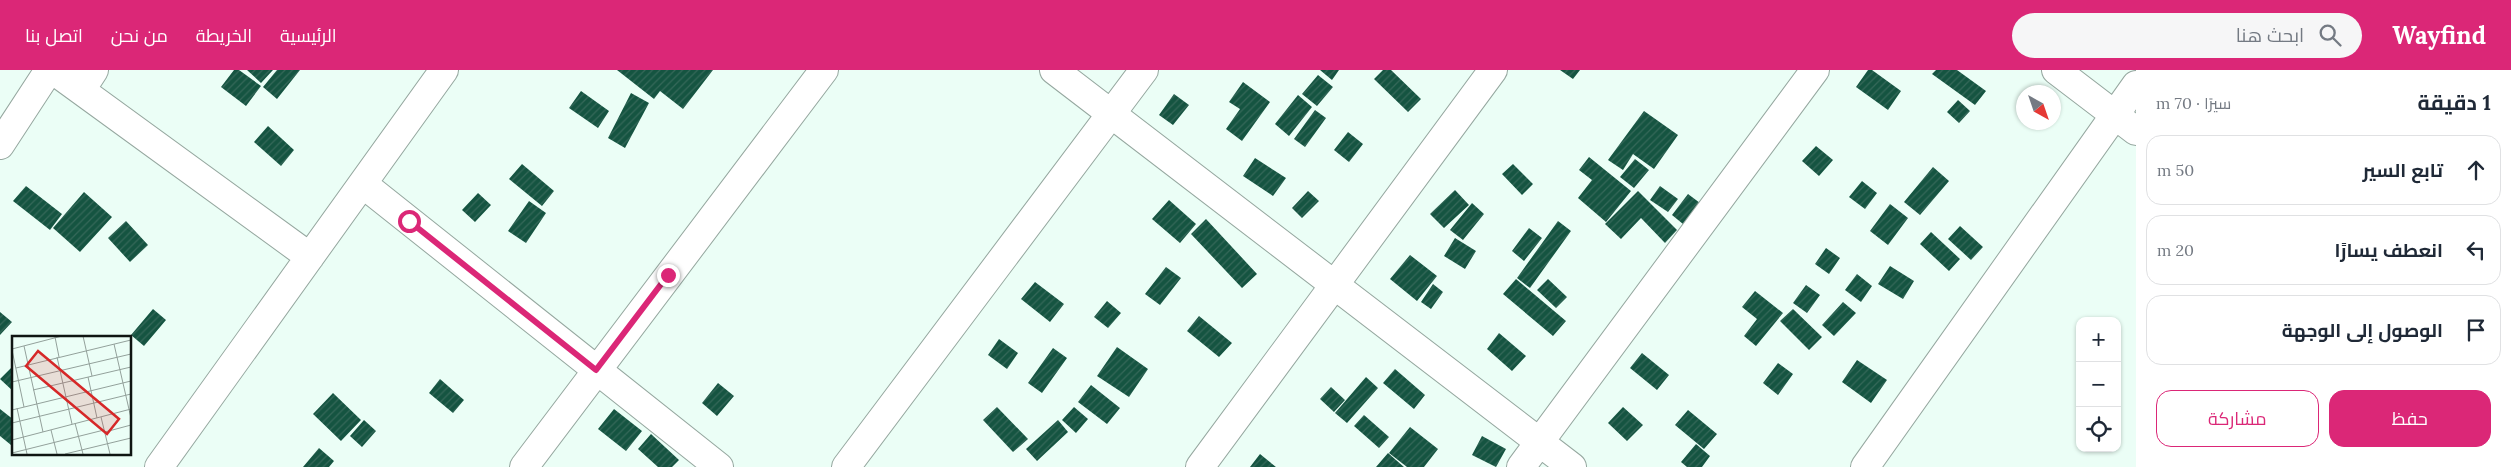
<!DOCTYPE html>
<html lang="ar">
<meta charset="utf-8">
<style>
body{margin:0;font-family:Lora,Cairo,serif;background:#f6f6f7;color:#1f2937;direction:rtl}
.controls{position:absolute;right:15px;bottom:15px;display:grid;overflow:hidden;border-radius:10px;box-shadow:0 1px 4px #0004}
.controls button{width:45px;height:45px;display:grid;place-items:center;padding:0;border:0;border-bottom:1px solid #e0e1e3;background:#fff;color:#1f2937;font:25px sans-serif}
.compass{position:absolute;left:2016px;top:15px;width:45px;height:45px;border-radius:50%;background:#fff;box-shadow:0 1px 4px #0004;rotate:140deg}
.stop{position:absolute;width:15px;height:15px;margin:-11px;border:4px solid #db2777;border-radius:50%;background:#fff}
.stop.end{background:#db2777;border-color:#fff;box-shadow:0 1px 5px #0008}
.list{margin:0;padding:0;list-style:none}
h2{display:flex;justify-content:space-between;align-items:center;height:65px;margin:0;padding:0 20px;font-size:21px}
h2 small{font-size:16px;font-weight:400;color:#747a83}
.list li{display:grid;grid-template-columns:32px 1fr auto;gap:15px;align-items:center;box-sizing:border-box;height:70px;margin:0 10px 10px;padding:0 10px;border:1px solid #e0e1e3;border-radius:15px}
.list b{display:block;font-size:19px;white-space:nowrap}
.list em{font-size:16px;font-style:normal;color:#747a83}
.actions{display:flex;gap:10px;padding:15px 20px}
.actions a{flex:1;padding:11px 0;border:1px solid #db2777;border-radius:15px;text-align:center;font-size:18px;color:#db2777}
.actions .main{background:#db2777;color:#fff}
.icon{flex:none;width:28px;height:28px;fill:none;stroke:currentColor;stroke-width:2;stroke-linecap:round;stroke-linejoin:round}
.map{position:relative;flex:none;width:2136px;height:397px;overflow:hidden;direction:ltr}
header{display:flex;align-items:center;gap:30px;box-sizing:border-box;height:70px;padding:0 25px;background:#db2777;color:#fff}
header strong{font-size:24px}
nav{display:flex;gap:28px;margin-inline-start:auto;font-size:18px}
.search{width:350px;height:45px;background:#f6f6f7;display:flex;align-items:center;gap:12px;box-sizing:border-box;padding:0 18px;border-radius:28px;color:#747a83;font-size:19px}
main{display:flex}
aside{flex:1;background:#fff}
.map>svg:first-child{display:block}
.building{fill:url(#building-hatch)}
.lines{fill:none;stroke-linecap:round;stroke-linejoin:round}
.minor-casing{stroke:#95a79f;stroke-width:30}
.minor{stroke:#fff;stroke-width:28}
.route{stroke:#db2777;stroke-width:6}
.inset-road{fill:none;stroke:#93a19b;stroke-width:1}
.view{fill:#d62828;fill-opacity:0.15;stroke:#d62828;stroke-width:2.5}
.inset-edge{fill:none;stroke:#0f1512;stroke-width:2.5}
</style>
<header>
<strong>Wayfind</strong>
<div class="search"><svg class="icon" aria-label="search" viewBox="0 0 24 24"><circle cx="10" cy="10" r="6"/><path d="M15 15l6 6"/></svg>ابحث هنا</div>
<nav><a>الرئيسية</a><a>الخريطة</a><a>من نحن</a><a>اتصل بنا</a></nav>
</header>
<main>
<aside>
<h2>1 دقيقة<small>سيرًا · 70 m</small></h2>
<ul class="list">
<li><svg class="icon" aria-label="ahead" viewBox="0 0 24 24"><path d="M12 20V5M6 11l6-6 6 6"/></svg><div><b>تابع السير</b></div><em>50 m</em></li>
<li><svg class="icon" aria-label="left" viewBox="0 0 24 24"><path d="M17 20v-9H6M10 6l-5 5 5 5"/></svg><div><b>انعطف يسارًا</b></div><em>20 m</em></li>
<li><svg class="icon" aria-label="arrive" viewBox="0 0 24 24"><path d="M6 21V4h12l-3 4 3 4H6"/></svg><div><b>الوصول إلى الوجهة</b></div></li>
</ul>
<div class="actions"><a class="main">حفظ</a><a>مشاركة</a></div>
</aside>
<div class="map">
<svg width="2136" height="397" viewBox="0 0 2136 397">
<defs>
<pattern id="building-hatch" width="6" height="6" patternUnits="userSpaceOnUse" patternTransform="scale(1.25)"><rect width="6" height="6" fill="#155441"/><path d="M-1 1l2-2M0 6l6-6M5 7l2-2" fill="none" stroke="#356859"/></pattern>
</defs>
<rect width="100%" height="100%" fill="#ebfef6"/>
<!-- building -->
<path class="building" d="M234,0H239L261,16L246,36L221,17Z
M247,0H273L261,13Z
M277,0H300L277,29L263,17Z
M617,0H713L683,39L660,21L654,29Z
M1320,0H1339L1332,10Z
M1383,0H1391L1421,29L1408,42L1374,9Z
M1560,0H1580L1573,9Z
M1868,0H1872L1901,21L1888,40L1856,17Z
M1936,0H1957L1986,21L1975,35L1932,4Z
M1318,5L1333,17L1317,36L1302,24Z
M1243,12L1270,32L1242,71L1226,59L1240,39L1229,32Z
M581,21L609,41L598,58L569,38Z
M631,23L649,33L625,78L608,68Z
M1174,24L1189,35L1173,55L1159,45Z
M1298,25L1312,37L1289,66L1275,54Z
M1958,30L1970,41L1959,53L1947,42Z
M1315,40L1326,48L1305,77L1294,69Z
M1644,41L1678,65L1654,99L1633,84L1623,100L1608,90Z
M268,56L294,80L281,96L254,72Z
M1348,62L1363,74L1349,92L1334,80Z
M1816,76L1833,90L1819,106L1802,91Z
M1589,87L1631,121L1606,152L1578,128L1592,110L1579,100Z
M1255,88L1286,108L1273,126L1243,106Z
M1635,89L1649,100L1634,118L1620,107Z
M522,94L554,121L542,136L509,109Z
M1513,94L1533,114L1522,125L1502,104Z
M1933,97L1949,111L1920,145L1904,132Z
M1862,111L1877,123L1865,139L1849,127Z
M26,116L62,144L50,160L13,131Z
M1660,116L1678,129L1668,142L1650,130Z
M1455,120L1469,135L1444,158L1430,144Z
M1308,121L1319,131L1302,148L1292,138Z
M1638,121L1677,160L1665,173L1641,148L1621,169L1605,154Z
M84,122L112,147L80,182L53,158Z
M478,123L491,135L475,152L462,140Z
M1688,124L1700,133L1683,154L1672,145Z
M1169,130L1196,154L1180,173L1152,149Z
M529,131L546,143L526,173L508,161Z
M1472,133L1484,144L1463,170L1450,160Z
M1890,134L1908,148L1888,175L1870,161Z
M1206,149L1257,204L1242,218L1191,164Z
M126,151L148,175L130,192L108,168Z
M1558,151L1571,161L1530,218L1517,208Z
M1960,156L1983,177L1971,190L1948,169Z
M1529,158L1542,168L1524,191L1512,181Z
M1931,162L1960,189L1949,201L1920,174Z
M1455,168L1476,181L1465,199L1444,186Z
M1826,178L1840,188L1829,204L1815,194Z
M1410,185L1437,206L1417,231L1390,209Z
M1890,196L1914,211L1903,229L1878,214Z
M1166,197L1181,208L1160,235L1145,224Z
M1857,204L1872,216L1861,232L1845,220Z
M1516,209L1566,251L1553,266L1503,224Z
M1548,209L1567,227L1556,238L1537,220Z
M1035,212L1064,234L1050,252L1021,229Z
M1433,214L1443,222L1431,239L1421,232Z
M1806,215L1820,225L1807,243L1793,233Z
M1755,221L1783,243L1756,276L1744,266L1757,249L1742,237Z
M1107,231L1121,243L1108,258L1094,247Z
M1843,232L1856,243L1834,266L1822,255Z
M153,239L166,250L144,276L131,265Z
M1793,239L1822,267L1809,280L1780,251Z
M0,242L12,252L0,265Z
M1199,246L1232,273L1219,287L1187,261Z
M1499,263L1526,286L1512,301L1487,279Z
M999,269L1018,283L1007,299L988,285Z
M1117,277L1148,299L1129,327L1097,306Z
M1053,278L1067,288L1042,323L1028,313Z
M1642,283L1669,305L1657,320L1630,298Z
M1857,290L1887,310L1871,333L1842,312Z
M1778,293L1793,304L1778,325L1763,313Z
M14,295V322L0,309Z
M1395,299L1425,325L1414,339L1383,313Z
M1366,307L1378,318L1347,353L1335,343Z
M440,309L464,330L453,343L429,323Z
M718,313L734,326L717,346L702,333Z
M1091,315L1120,338L1107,354L1078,332Z
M1331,317L1345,330L1334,342L1320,329Z
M333,323L361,350L341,371L313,344Z
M997,337L1028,369L1013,382L983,350Z
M1074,337L1088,349L1076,363L1062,350Z
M1623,337L1643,355L1627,371L1608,353Z
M0,339L14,350V371L11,375L0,366Z
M614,339L642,361L626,381L598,359Z
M1688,340L1717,364L1704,379L1675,355Z
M1364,345L1389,367L1379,378L1354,356Z
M364,350L376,361L362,377L350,366Z
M1058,350L1068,362L1037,391L1026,379Z
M1410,357L1438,379L1424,397H1407L1389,383Z
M651,364L679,390L672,397H658L638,379Z
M1482,366L1506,379L1496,397L1472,385Z
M1696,374L1710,386L1702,397H1687L1681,392Z
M319,378L334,391L329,397H303Z
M1388,383L1404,397H1376Z
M1260,384L1276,397H1250Z"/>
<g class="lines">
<defs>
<path id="minor" d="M53,0L310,187
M1054,0L1572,397
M2056,0L2136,61
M81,20L94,0
M0,75L49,0
M363,114L719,397
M159,397L444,0
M524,397L824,0
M846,397L1144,0
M1200,397L1493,0
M1521,397L1815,0
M1865,397L2136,15"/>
</defs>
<!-- minor casing -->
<use href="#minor" class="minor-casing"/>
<!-- minor -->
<use href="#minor" class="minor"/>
</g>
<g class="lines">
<!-- route -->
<path class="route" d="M409,151L596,300L668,205"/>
</g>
<!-- overview -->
<g transform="translate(12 266)">
<rect width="119" height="119" fill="#ebfef6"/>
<path class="inset-road" d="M71,0L80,40M43,1L47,21M102,8L119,82M12,10L31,96M0,13L50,0M0,14L12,71M45,21L60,88M4,32L119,4M76,41L85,82M0,46L119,18M21,54L119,31M5,72L15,118M0,74L119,45M89,81L98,118M0,87L119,58M63,87L71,118M39,94L45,118M93,96L119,89M0,104L119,73M0,117L92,94M53,118L119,102"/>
<path class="view" d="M26,15L107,83L95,98L14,30Z"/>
<rect width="119" height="119" class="inset-edge"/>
</g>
</svg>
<div class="controls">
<button>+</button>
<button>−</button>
<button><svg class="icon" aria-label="locate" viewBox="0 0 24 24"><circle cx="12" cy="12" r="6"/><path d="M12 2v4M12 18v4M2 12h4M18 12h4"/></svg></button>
</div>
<svg class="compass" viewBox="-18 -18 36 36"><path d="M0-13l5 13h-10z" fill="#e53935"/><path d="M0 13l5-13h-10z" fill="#747a83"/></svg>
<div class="stop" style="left:409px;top:151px"></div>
<div class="stop end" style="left:668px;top:205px"></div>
</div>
</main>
